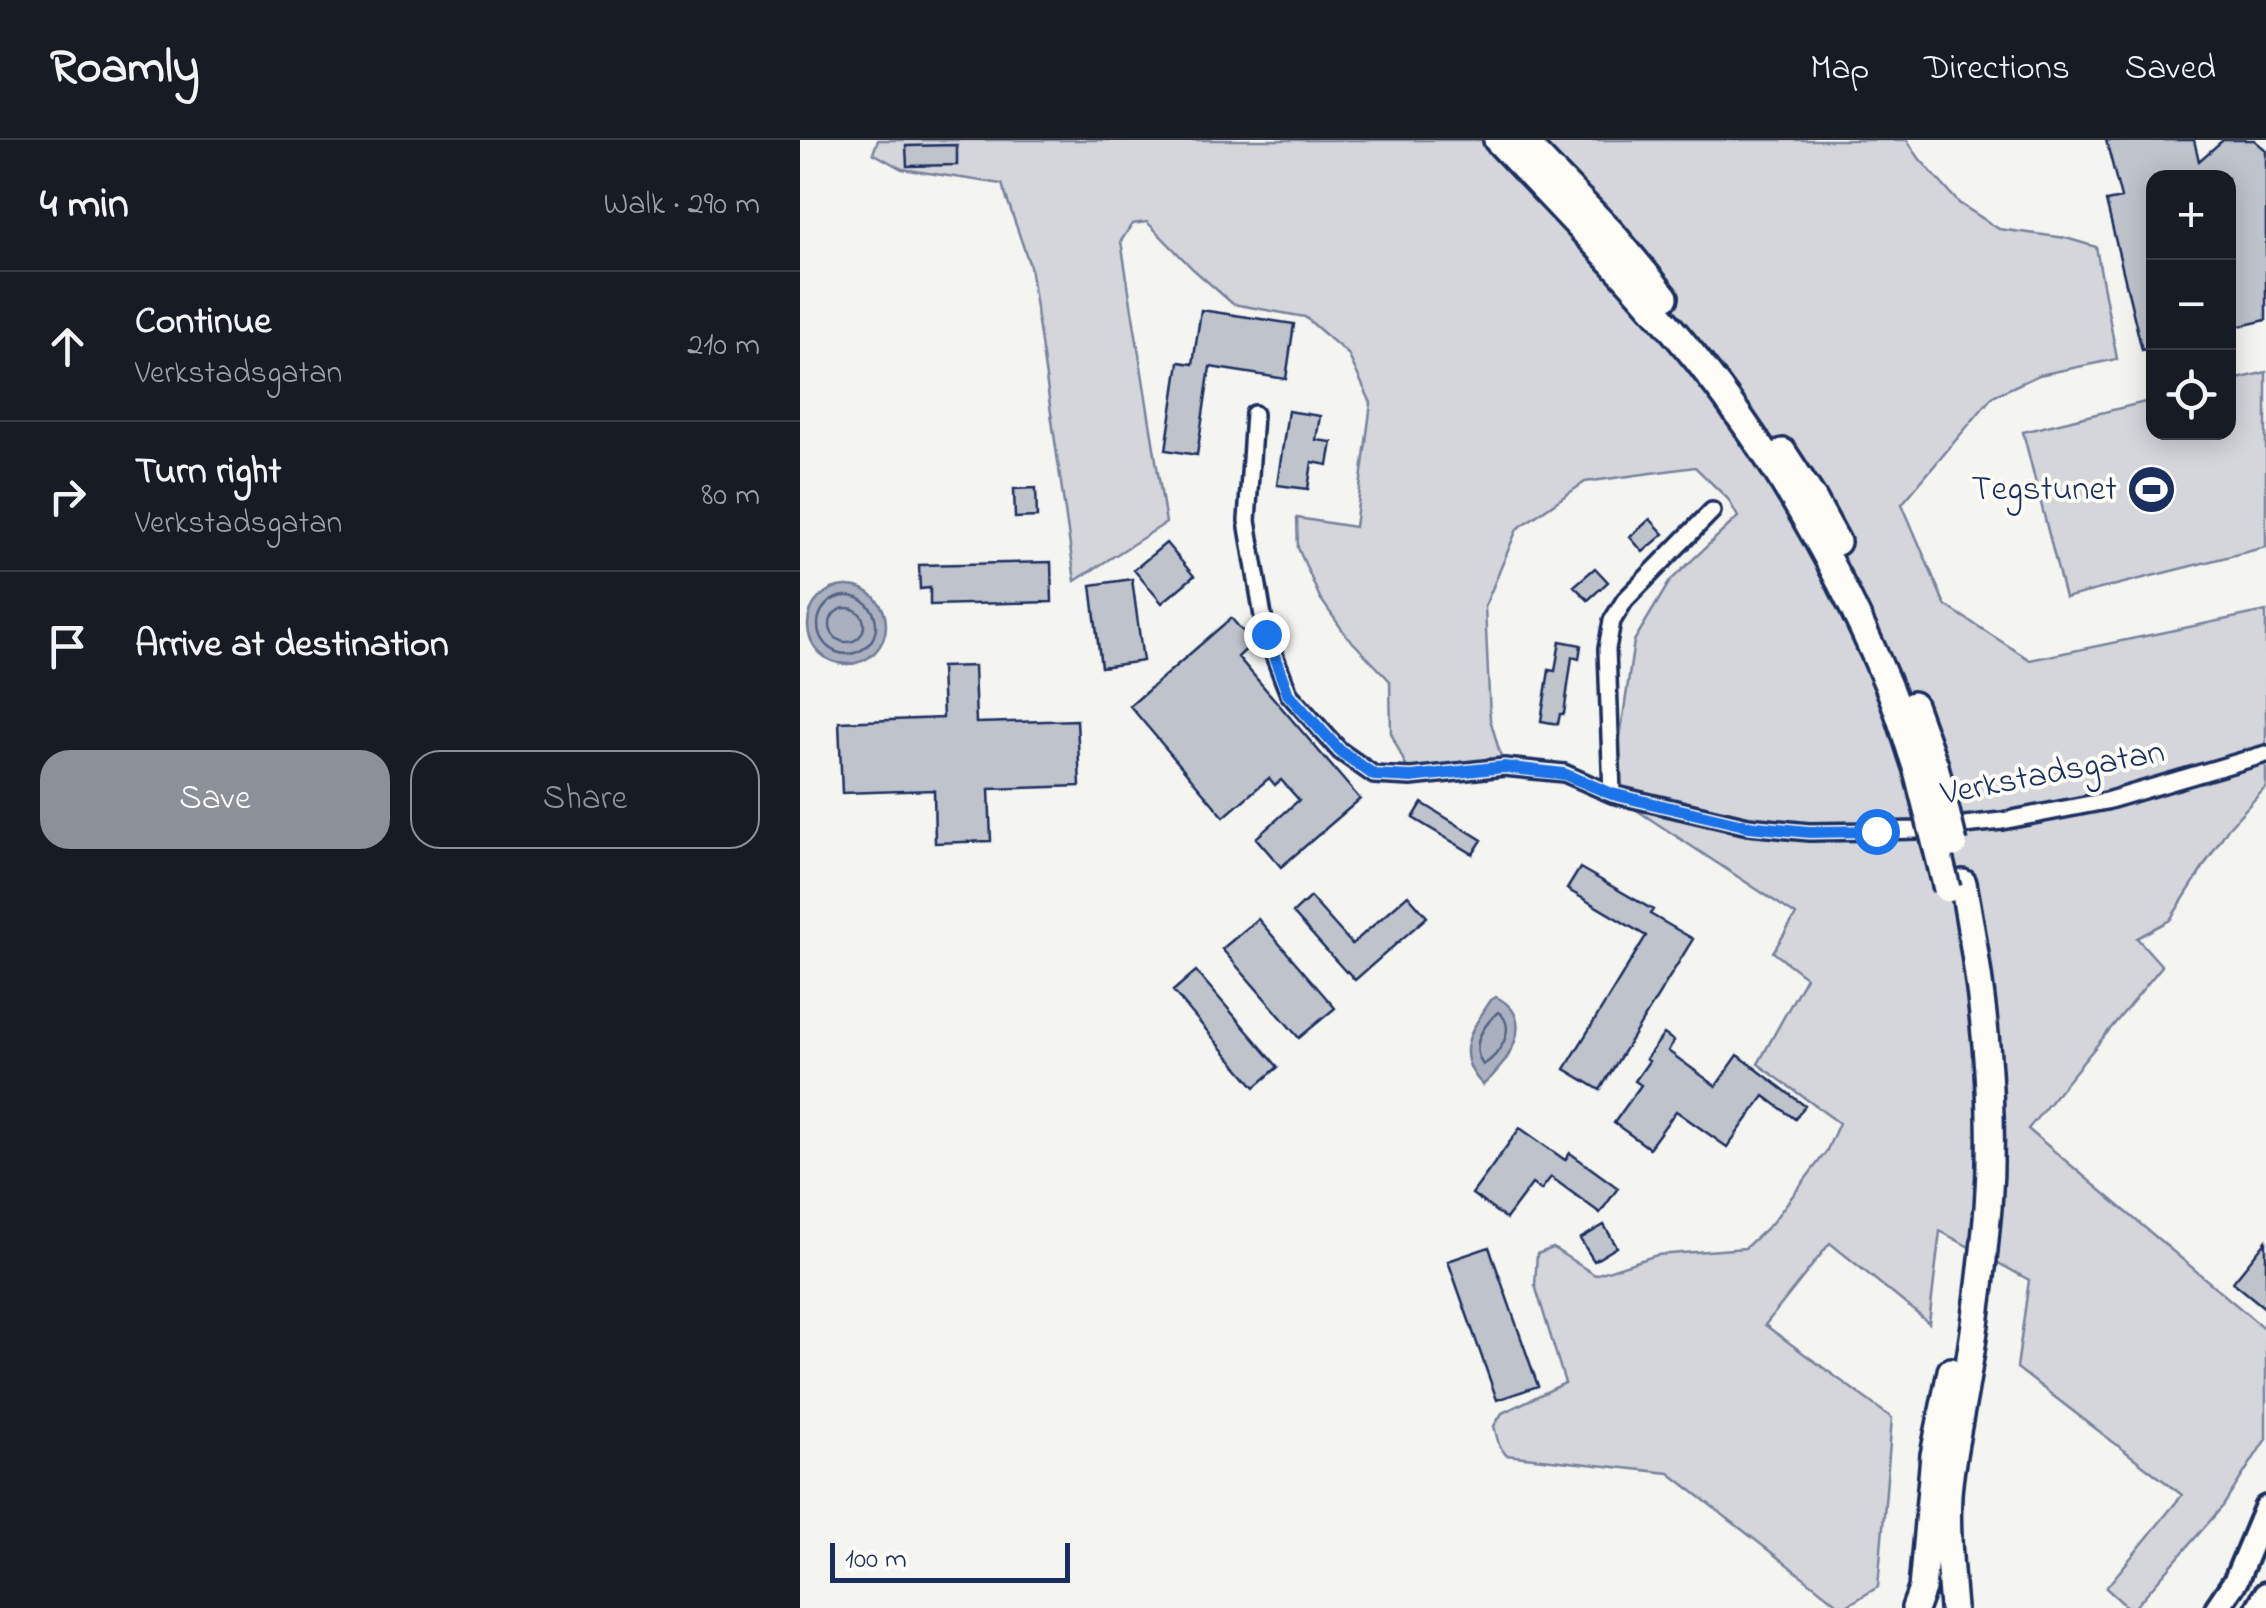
<!DOCTYPE html>
<meta charset="utf-8">
<style>
body{margin:0;font-family:"Indie Flower",sans-serif;background:#20242c;color:#f1f3f6}
.controls{position:absolute;right:30px;top:30px;display:grid;overflow:hidden;border-radius:20px;box-shadow:0 5px 25px #0003}
.controls button{width:90px;height:90px;display:grid;place-items:center;padding:0;border:0;border-bottom:2px solid #363941;background:#171b24;color:#f1f3f6;font:50px sans-serif}
.scale{position:absolute;left:30px;bottom:25px;width:240px;box-sizing:border-box;padding-left:10px;border:5px solid #1b2f5e;border-top:0;font-size:28px;line-height:35px;white-space:nowrap;color:#1b2f5e;-webkit-text-stroke:8px #fdfcf7;paint-order:stroke}
.stop{position:absolute;width:30px;height:30px;margin:-22px;border:8px solid #1a73e8;border-radius:50%;background:#fff}
.stop.end{background:#1a73e8;border-color:#fff;box-shadow:0 2px 10px #0008}
.list{margin:0;padding:0;list-style:none}
h2{display:flex;justify-content:space-between;align-items:center;height:130px;margin:0;padding:0 40px;font-size:42px}
h2 small{font-size:32px;font-weight:400;color:#9ea1a6}
.list li{display:grid;grid-template-columns:65px 1fr auto;gap:30px;align-items:center;box-sizing:border-box;height:150px;padding:0 40px;border-top:2px solid #363941}
.list b{display:block;font-size:38px;white-space:nowrap}
.list p{margin:0;font-size:32px;white-space:nowrap;color:#9ea1a6}
.list em{font-size:32px;font-style:normal;color:#9ea1a6}
.actions{display:flex;gap:20px;padding:30px 40px}
.actions a{flex:1;padding:22px 0;border:2px solid #8c9099;border-radius:30px;text-align:center;font-size:35px;color:#8c9099}
.actions .main{background:#8c9099;color:#fff}
.icon{flex:none;width:55px;height:55px;fill:none;stroke:currentColor;stroke-width:2;stroke-linecap:round;stroke-linejoin:round}
.map{position:relative;flex:none;width:1466px;height:1468px;overflow:hidden}
header{display:flex;align-items:center;gap:60px;box-sizing:border-box;height:140px;padding:0 50px;background:#171b24;border-bottom:2px solid #363941}
header strong{font-size:48px}
nav{display:flex;gap:55px;margin-inline-start:auto;font-size:35px}
main{display:flex}
aside{flex:1;background:#171b24}
.map>svg:first-child{display:block}
.green{fill:#d4d6db;stroke:#78829c;stroke-width:2.5}
.water{fill:#aab0bf;stroke:#717c98;stroke-width:2.5}
.lines{fill:none;stroke-linecap:round;stroke-linejoin:round}
.shore{stroke:#546385;stroke-width:2.5}
.building{fill:#bfc3cc;stroke:#1b2f5e;stroke-width:2.5}
.minor-casing{stroke:#1b2f5e;stroke-width:22}
.secondary-casing{stroke:#1b2f5e;stroke-width:30}
.trunk-casing{stroke:#1b2f5e;stroke-width:32}
.minor{stroke:#fdfcf7;stroke-width:15}
.secondary{stroke:#fdfcf7;stroke-width:22}
.trunk{stroke:#fdfcf7;stroke-width:25}
.trunk-bridge-casing{stroke:#1b2f5e;stroke-width:32;stroke-linecap:butt}
.trunk-bridge{stroke:#fdfcf7;stroke-width:25}
.route{stroke:#1a73e8;stroke-width:12}
.labels{text-anchor:middle;dominant-baseline:central;stroke-width:8;stroke-linejoin:round;paint-order:stroke}
.poi-label{font-size:35px;fill:#1b2f5e;stroke:#fdfcf7;text-anchor:end}
.street-label{font-size:35px;fill:#1b2f5e;stroke:#fdfcf7}
</style>
<header>
<strong>Roamly</strong>
<nav><a>Map</a><a>Directions</a><a>Saved</a></nav>
</header>
<main>
<aside>
<h2>4 min<small>Walk · 290 m</small></h2>
<ul class="list">
<li><svg class="icon" aria-label="ahead" viewBox="0 0 24 24"><path d="M12 20V5M6 11l6-6 6 6"/></svg><div><b>Continue</b><p>Verkstadsgatan</p></div><em>210 m</em></li>
<li><svg class="icon" aria-label="right" viewBox="0 0 24 24"><path d="M7 20v-9h11M14 6l5 5-5 5"/></svg><div><b>Turn right</b><p>Verkstadsgatan</p></div><em>80 m</em></li>
<li><svg class="icon" aria-label="arrive" viewBox="0 0 24 24"><path d="M6 21V4h12l-3 4 3 4H6"/></svg><div><b>Arrive at destination</b></div></li>
</ul>
<div class="actions"><a class="main">Save</a><a>Share</a></div>
</aside>
<div class="map">
<svg width="1466" height="1468" viewBox="0 0 1466 1468">
<rect width="100%" height="100%" fill="#f4f4f1"/>
<filter id="ink" filterUnits="userSpaceOnUse"><feTurbulence type="fractalNoise" baseFrequency=".01" numOctaves="2"/><feDisplacementMap in="SourceGraphic" scale="20" xChannelSelector="R" yChannelSelector="G"/><feConvolveMatrix kernelMatrix="1 2 1 2 8 2 1 2 1" color-interpolation-filters="sRGB"/></filter>
<g filter="url(#ink)">
<!-- green -->
<path class="green" d="M78,0H1107L1119,18L1159,63L1199,89L1266,98L1296,107L1317,219L1239,235L1193,256L1102,364L1145,465L1230,520L1466,471V647L1428,688L1370,780L1337,798L1362,826L1228,989L1466,1190V1299L1423,1366L1334,1468H1328L1306,1448L1382,1355L1217,1228L1229,1140L1140,1091L1129,1183L1030,1103L965,1185L1092,1278L1078,1447L1043,1468L869,1333L706,1315L699,1305L694,1286L702,1273L765,1243L735,1145L737,1114L753,1108L795,1135L857,1115L945,1108L971,1084L1026,1012L1039,983L958,924L1006,837L973,812L996,775L812,654L834,501L870,441L938,377L928,359L895,327L785,342L717,389L685,466L690,579L704,627L611,637L591,593L590,541L546,495L520,458L498,408L497,378L555,387L571,263L548,214L505,177L433,164L393,129L347,82L332,84L321,101L366,383L275,441L230,126L202,44L102,29L73,13Z
M1466,232V407L1265,458L1223,292L1353,260L1354,292H1428L1429,241Z"/>
<!-- water -->
<path class="water" d="M8 485a39 39 0 1 1 78 0a39 39 0 1 1-78 0Z
M696,857C739,878 708,924 683,945C652,914 672,889 691,860Z"/>
<g class="lines">
<!-- shore -->
<path class="shore" d="M18 485a29 29 0 1 1 58 0a29 29 0 1 1-58 0Z
M30 485a17 17 0 1 1 34 0a17 17 0 1 1-34 0Z
M698,872C718,886 700,916 683,925C670,906 682,887 698,872Z"/>
</g>
<!-- building -->
<path class="building" d="M1306,0H1394L1399,21L1423,0H1454L1466,10V180L1428,189V38H1354V207L1342,210L1306,61L1321,58Z
M157,5V25L107,26L106,6Z
M401,170L494,184L486,239L410,227L397,315L366,310L379,222L393,224Z
M488,271L520,276L516,300L532,302L528,325L512,322L508,349L477,345Z
M236,348L237,377L215,378L214,349Z
M850,379L864,394L843,412L830,397Z
M366,403L394,436L362,463L334,430Z
M251,422L252,462L130,465V448L120,449L119,425Z
M795,428L808,442L788,460L774,446Z
M332,439L343,521L301,527L291,445Z
M431,478L453,503L438,517L560,659L481,727L456,698L499,660L481,640L475,645L469,638L424,677L330,566Z
M760,501L781,505L779,519L772,517L764,574H760L758,584L741,581L749,530L755,531Z
M174,526L176,583L277,580L280,646L189,649L191,701L135,703L134,650L42,653L39,582L143,578L141,527Z
M622,663L682,700L673,714L613,678Z
M780,728L853,770L850,774L893,799L800,950L765,929L846,796L767,749Z
M608,755L627,777L555,840L547,831L546,832L493,773L510,757L552,804Z
M458,779L535,868L499,898L422,809Z
M396,831L478,927L455,947L373,851Z
M864,894L874,901L868,911L916,946L938,915L1005,966L995,979L964,956L927,1007L876,971L849,1008L814,983L841,945L835,941L849,921L846,919Z
M720,988L765,1020L770,1013L818,1048L800,1073L751,1037L741,1050L732,1044L706,1079L672,1054Z
M804,1085L817,1107L794,1121L780,1099Z
M1466,1101V1169L1433,1142Z
M689,1107L738,1246L697,1260L648,1121Z"/>
<g class="lines">
<defs>
<path id="minor" d="M454,274L447,381L466,494L489,554L540,611L574,635L611,637L704,627L764,633L812,654L948,686L1009,692L1076,691L1117,690L1202,681L1306,661L1466,614
M812,654L807,509L812,481L825,460L912,371"/>
<path id="secondary" d="M1417,1468L1436,1440L1466,1368
M1458,1468L1466,1454"/>
<path id="trunk" d="M697,0C765,72 835,143 898,221C975,318 1039,429 1087,543C1099,571 1107,601 1117,630
M722,0L811,92L865,157
M983,312L1013,358L1037,402
M1113,565L1135,626
M1115,1468L1122,1449L1134,1315L1151,1231
M1153,1468C1150,1430 1146,1392 1148,1354C1151,1316 1160,1279 1166,1242C1176,1184 1183,1126 1188,1068C1196,959 1183,851 1163,743"/>
</defs>
<!-- minor casing -->
<use href="#minor" class="minor-casing"/>
<!-- secondary casing -->
<use href="#secondary" class="secondary-casing"/>
<!-- trunk casing -->
<use href="#trunk" class="trunk-casing"/>
<!-- minor -->
<use href="#minor" class="minor"/>
<!-- secondary -->
<use href="#secondary" class="secondary"/>
<!-- trunk -->
<use href="#trunk" class="trunk"/>
<defs>
<path id="trunk-bridge" d="M1135,626L1154,704
M1117,630L1147,749"/>
</defs>
<!-- trunk-bridge casing -->
<use href="#trunk-bridge" class="trunk-bridge-casing"/>
<!-- trunk-bridge -->
<use href="#trunk-bridge" class="trunk-bridge"/>
</g>
</g>
<g class="lines" filter="url(#ink)">
<!-- route -->
<path class="route" d="M466,494L488,554L540,611L574,635L611,637L704,627L764,634L812,654L948,686L1009,692L1076,691"/>
</g>
<!-- icons -->
<defs>
<symbol id="stadium-disc" viewBox="-11 -11 22 22"><circle r="9.5" fill="#1b2f5e" stroke="#fdfcf7"/><path d="M0-5a6.5 5 0 1 0 0 10a6.5 5 0 1 0 0-10ZM-3.5-1.8h7v3.6h-7Z" fill="#fff"/></symbol>
</defs>
<g fill-rule="evenodd">
<use href="#stadium-disc" x="1324" y="322" width="55" height="55"/>
</g>
<g class="labels">
<!-- poi labels -->
<g class="poi-label">
<text x="1317" y="350">Tegstunet</text>
</g>
<!-- street labels -->
<g class="street-label">
<text transform="translate(1253 634) rotate(-11)">Verkstadsgatan</text>
</g>
</g>
</svg>
<div class="controls">
<button>+</button>
<button>−</button>
<button><svg class="icon" aria-label="locate" viewBox="0 0 24 24"><circle cx="12" cy="12" r="6"/><path d="M12 2v4M12 18v4M2 12h4M18 12h4"/></svg></button>
</div>
<div class="scale">100 m</div>
<div class="stop" style="left:1076px;top:691px"></div>
<div class="stop end" style="left:466px;top:494px"></div>
</div>
</main>
